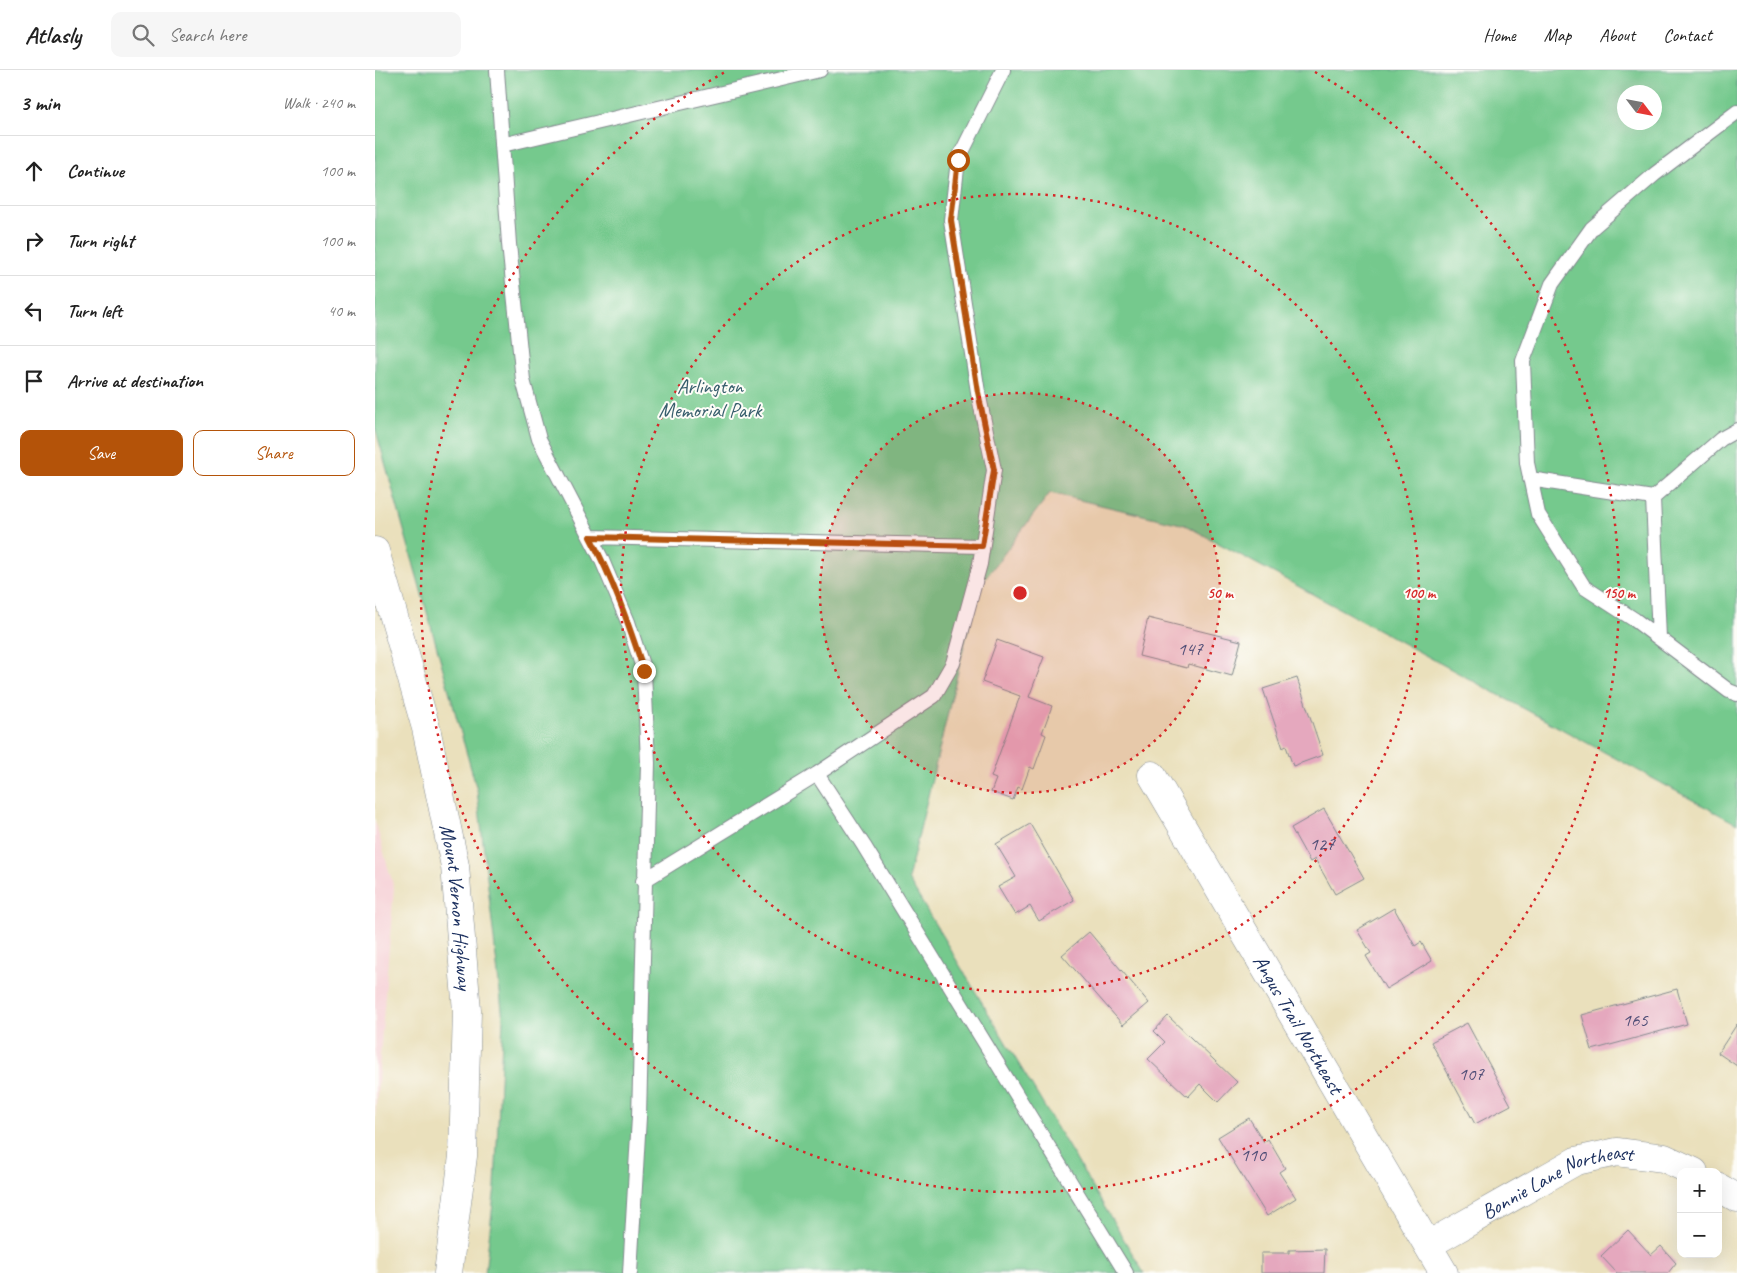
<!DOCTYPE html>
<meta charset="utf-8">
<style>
body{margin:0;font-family:Caveat,sans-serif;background:#f6f6f6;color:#222}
.controls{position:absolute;right:15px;bottom:15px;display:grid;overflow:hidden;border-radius:10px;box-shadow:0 5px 20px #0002}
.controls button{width:45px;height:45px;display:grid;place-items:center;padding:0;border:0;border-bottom:1px solid #e0e0e0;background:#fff;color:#222;font:25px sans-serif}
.compass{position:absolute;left:1242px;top:15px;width:45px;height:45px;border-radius:50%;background:#fff;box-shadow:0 5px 20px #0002;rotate:122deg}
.stop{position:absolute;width:15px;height:15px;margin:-11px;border:4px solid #b45309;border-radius:50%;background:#fff}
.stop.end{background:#b45309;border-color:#fff;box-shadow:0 1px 5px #0008}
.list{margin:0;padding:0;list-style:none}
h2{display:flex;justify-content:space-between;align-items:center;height:65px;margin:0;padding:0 20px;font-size:21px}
h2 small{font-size:16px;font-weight:400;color:#767676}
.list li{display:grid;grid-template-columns:32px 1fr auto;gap:15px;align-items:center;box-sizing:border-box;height:70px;padding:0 20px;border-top:1px solid #e0e0e0}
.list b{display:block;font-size:19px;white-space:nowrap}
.list em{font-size:16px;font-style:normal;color:#767676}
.actions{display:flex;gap:10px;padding:15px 20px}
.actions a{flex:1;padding:11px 0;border:1px solid #b45309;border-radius:10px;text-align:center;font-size:18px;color:#b45309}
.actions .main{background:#b45309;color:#fff}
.icon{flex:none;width:28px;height:28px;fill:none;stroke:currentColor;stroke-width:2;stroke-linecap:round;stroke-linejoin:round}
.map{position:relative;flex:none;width:1362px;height:1203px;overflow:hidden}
header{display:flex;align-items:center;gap:30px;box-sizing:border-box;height:70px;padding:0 25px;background:#fff;border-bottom:1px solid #e0e0e0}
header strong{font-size:24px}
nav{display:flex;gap:28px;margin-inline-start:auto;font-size:18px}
.search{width:350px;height:45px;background:#f6f6f6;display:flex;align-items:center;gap:12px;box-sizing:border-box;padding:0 18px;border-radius:10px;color:#767676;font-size:19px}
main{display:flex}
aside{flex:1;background:#fff}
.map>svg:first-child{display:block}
.built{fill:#f6cfd5}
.green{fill:#74c98d;stroke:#487c76;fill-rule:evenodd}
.building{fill:#e5a8be}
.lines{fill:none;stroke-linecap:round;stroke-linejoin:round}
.service-casing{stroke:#82888d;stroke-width:16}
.minor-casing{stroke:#82888d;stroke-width:29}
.tertiary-casing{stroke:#82888d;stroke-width:29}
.service{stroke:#fff;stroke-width:14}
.minor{stroke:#fff;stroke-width:28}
.tertiary{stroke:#fff;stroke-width:28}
.route{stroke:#b45309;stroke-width:6}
.ring{fill:none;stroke:#d62828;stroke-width:2.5;stroke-dasharray:2.5 5}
.labels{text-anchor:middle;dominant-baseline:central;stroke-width:4;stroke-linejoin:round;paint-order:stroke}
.number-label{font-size:19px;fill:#4e4d76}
.park-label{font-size:21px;fill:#365d6c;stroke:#fdfcf7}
.street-label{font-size:21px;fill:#1b2f5e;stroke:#fdfcf7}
.centre{fill:#d62828;stroke:#fdfcf7;stroke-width:2.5}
.ring-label{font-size:15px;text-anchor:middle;font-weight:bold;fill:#d62828;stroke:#fdfcf7;stroke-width:4;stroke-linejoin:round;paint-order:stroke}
</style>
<header>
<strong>Atlasly</strong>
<div class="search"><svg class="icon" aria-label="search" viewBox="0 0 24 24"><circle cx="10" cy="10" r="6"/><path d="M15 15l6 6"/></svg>Search here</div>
<nav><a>Home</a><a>Map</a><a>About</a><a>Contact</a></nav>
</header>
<main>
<aside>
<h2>3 min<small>Walk · 240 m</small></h2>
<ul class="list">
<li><svg class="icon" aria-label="ahead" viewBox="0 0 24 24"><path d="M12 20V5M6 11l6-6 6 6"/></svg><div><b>Continue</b></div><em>100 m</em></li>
<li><svg class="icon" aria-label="right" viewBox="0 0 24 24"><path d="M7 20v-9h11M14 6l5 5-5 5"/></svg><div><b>Turn right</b></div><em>100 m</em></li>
<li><svg class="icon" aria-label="left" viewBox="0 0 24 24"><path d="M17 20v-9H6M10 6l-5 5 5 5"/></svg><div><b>Turn left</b></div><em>40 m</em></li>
<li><svg class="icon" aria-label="arrive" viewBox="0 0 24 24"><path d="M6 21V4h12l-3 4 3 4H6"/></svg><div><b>Arrive at destination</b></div></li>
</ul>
<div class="actions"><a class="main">Save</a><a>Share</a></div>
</aside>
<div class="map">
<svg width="1362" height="1203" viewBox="0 0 1362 1203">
<rect width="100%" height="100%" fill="#fdfcf7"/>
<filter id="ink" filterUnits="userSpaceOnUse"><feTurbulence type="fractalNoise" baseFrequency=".02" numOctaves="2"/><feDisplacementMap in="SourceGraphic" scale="10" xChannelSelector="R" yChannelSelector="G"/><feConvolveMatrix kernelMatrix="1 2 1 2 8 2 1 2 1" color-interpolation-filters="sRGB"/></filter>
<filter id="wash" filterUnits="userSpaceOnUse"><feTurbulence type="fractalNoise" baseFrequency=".0096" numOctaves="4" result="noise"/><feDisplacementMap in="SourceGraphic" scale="20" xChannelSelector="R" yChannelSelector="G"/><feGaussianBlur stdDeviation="1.12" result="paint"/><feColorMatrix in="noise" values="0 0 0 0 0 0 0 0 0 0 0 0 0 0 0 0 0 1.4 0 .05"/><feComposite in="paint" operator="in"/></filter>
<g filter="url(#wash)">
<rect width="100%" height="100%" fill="#eae0bc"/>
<!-- built -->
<path class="built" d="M0,751L19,818L0,1047Z"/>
<!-- green -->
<path class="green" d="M0,0H1362V754L810,455L675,423L603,518L533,809L769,1203H110L120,1116L128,949L102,720L0,357ZM1250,22H1280V52H1250Z"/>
<g id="blocks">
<!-- building -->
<path class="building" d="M773,548L866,571L857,606L813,594L812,598L764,586Z
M622,570L669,587L654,627L677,636L667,663L671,665L659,699L655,697L647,719L643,717L638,730L616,722L621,709L616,707L645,626L607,612Z
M922,608L948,685L918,696L911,676L908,678L888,619Z
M949,739L989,808L960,824L940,789L935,792L916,758Z
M655,754L699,830L664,851L655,836L640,845L623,817L641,807L621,774Z
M1019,838L1040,876L1046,872L1057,891L1011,919L991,886L996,883L982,860Z
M714,862L774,933L748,955L687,885Z
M1302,919L1312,954L1217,980L1207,945Z
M793,946L862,1012L843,1032L825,1014L813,1027L773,989L790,972L779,961Z
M1092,953L1136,1035L1100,1054L1056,972Z
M1362,954V996L1343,983Z
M874,1048L889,1072L893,1069L910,1098L904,1102L921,1128L892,1146L843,1067Z
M1253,1160L1276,1185L1286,1176L1301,1193L1293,1203H1242L1226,1186Z
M950,1179L949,1203H886V1183H914V1180Z"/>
</g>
</g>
<g filter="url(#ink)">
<use href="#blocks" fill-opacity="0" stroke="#82888d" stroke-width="1"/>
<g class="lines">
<defs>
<path id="service" d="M122,0L134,174L148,310L164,369L226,488L253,552L269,601L273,693L264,1047L255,1203
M1362,42L1280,104L1217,158L1177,214L1148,291L1152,393L1163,444L1209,517L1260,550L1354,621L1362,624
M127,75L445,0
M1155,409L1278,428
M215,467L607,476
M1284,568L1278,428L1346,369L1362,360
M442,704L489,776L751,1203
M268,811L442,704L559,626L578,593L605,494L619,400L603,322L576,150L583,90L628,0"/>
<g id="minor">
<path id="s1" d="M777,705L1069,1203"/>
<path d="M1343,1117L1362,1128"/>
<path id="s2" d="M1053,1175L1201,1091L1242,1082L1289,1088L1319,1102"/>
</g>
<g id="tertiary">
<path id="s3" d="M0,481L51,658L80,796L92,941L88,1086L73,1203"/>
</g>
</defs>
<!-- service casing -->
<use href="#service" class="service-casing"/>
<!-- minor casing -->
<use href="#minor" class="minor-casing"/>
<!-- tertiary casing -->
<use href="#tertiary" class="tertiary-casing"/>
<!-- service -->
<use href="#service" class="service"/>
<!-- minor -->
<use href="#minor" class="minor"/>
<!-- tertiary -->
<use href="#tertiary" class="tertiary"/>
</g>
</g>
<g class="lines" filter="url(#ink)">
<!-- route -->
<path class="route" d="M269,601C254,555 238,509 215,467L607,476L619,400L603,322L576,150L583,90"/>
</g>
<!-- distance rings -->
<circle cx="645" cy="523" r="200" fill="#d62828" fill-opacity=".12"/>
<g class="ring">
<circle cx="645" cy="523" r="200"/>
<circle cx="645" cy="523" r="399"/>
<path d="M940 2A599 599 0 1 1 350 2"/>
</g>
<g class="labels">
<!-- number labels -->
<g class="number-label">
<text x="815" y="579">147</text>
<text x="947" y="774">127</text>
<text x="1260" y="950">165</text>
<text x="1096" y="1004">107</text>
<text x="878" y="1085">110</text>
</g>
<!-- park labels -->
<g class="park-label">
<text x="335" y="316">Arlington<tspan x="335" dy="24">Memorial Park</tspan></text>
</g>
<!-- street labels -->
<g class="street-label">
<text stroke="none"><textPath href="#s3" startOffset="366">Mount Vernon Highway</textPath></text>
<text stroke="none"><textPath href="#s1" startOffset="289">Angus Trail Northeast</textPath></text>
<text stroke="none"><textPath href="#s2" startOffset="146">Bonnie Lane Northeast</textPath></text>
</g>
</g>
<circle cx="645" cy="523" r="8" class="centre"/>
<g class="ring-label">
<text x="845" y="528">50 m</text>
<text x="1044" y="528">100 m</text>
<text x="1244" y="528">150 m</text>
</g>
</svg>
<div class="controls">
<button>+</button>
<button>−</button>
</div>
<svg class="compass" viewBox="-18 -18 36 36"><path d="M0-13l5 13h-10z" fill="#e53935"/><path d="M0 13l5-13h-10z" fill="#767676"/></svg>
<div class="stop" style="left:583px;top:90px"></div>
<div class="stop end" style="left:269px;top:601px"></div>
</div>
</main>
